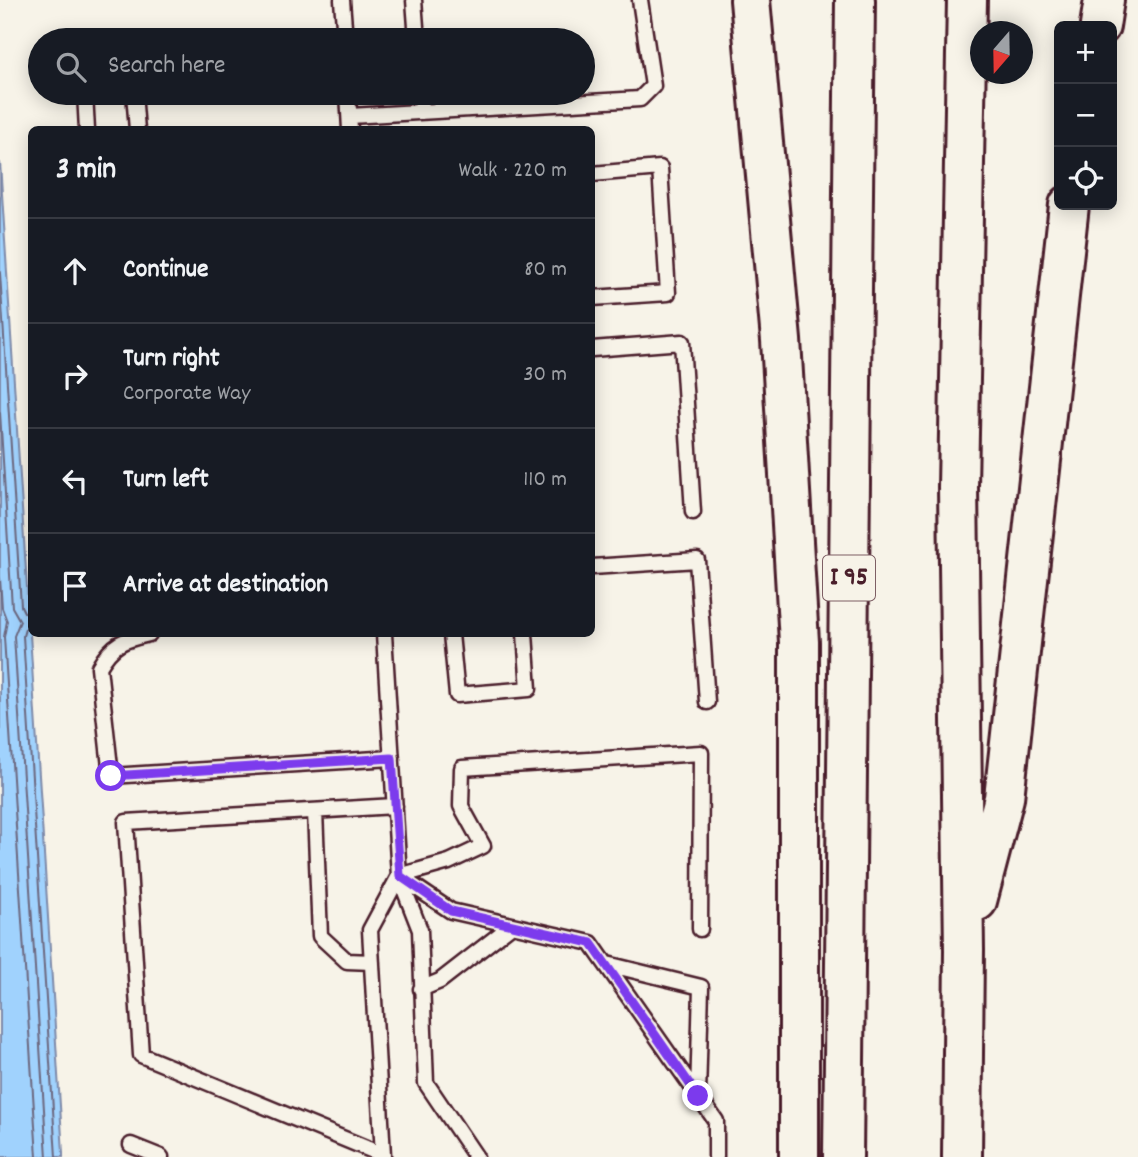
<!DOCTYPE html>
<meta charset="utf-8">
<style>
body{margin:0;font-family:Dekko,sans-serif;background:#242831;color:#f1f3f6}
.controls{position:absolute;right:21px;top:21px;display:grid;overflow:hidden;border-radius:10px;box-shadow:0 4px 18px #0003}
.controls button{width:63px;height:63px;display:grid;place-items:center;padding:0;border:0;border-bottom:2px solid #363941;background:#171b24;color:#f1f3f6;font:35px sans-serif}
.compass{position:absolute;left:970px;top:21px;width:63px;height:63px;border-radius:50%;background:#171b24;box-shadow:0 4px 18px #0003;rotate:200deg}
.stop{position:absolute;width:21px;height:21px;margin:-16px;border:5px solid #7c3aed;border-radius:50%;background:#fff}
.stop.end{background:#7c3aed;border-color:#fff;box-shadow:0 2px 7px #0008}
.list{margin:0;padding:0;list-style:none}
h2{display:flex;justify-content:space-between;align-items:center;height:91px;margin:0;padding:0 28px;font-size:30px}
h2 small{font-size:23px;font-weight:400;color:#9ea1a6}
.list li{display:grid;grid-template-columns:46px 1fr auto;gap:21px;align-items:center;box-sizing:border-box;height:105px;padding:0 28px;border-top:2px solid #363941}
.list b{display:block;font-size:26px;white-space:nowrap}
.list p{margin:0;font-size:23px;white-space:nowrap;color:#9ea1a6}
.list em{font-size:23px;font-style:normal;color:#9ea1a6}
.icon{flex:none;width:38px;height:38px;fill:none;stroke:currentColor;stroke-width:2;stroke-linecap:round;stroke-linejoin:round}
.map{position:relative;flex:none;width:1138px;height:1157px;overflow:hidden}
.search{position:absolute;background:#171b24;box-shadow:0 4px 18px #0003;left:28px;top:28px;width:567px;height:77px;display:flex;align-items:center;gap:18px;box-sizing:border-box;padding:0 24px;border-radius:38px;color:#9ea1a6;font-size:26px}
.panel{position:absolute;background:#171b24;box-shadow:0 4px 18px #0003;left:28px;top:126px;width:567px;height:511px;border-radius:10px}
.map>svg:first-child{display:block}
.water{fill:#a0d2fd;stroke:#7e8aa9;stroke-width:2}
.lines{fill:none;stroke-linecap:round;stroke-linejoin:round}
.shore{stroke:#6c677f;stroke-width:2}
.lane-casing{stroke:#4a1f2b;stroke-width:19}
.highway-casing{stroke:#4a1f2b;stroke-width:44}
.lane{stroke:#f7f3e8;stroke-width:14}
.highway{stroke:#f7f3e8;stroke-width:38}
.route{stroke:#7c3aed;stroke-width:9}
.labels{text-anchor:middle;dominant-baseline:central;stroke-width:7;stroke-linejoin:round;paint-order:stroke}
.shield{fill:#f7f3e8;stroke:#7e5f64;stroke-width:2}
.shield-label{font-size:26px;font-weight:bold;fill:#4a1f2b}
</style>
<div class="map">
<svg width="1138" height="1157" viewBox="0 0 1138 1157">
<rect width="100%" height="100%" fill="#f7f3e8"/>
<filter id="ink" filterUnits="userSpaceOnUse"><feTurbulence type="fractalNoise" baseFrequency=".0143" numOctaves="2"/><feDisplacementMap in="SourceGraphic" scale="14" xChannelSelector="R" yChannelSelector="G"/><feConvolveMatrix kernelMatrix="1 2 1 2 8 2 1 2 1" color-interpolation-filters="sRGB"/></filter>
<g filter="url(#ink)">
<!-- water -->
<path class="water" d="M0,162L63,1153V1157H0Z"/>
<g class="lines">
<!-- shore -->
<path class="shore" d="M0,273L21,606L24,612L32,613
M0,412L12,607L20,621L14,636L47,1157
M0,578L2,608L7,621L4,637L37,1157
M32,627L25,629L23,636L56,1157"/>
<defs>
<path id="lane" d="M342,0L345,40
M414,0L417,40
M290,40L344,36
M85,93L87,130
M134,93L137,130
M348,93L350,130
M421,93L422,112
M350,116L640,99L653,86L640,0
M592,174L660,168L668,293L592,298
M592,349L682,342L693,512
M592,567L697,560L707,702
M149,634C123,640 113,643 99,667L111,776L392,758
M384,634L399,876
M451,634L457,695L529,689L525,634
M395,806L126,822L141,1055L383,1155L370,930L399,876L449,862L483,846L461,806L462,768L701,753L700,929
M315,811L320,936L347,961L372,962
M607,964L701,987L698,1096
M421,989L440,981L512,925
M131,1145L161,1157
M476,1157L426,1083L420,930L399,876L451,911L591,943L716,1121V1157"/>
<path id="highway" d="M750,0L781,340L799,642V1157
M1100,26L1104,0
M977,901L1004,798L1069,205
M843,1157L855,0
M962,1157L964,950L958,487L967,0"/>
</defs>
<!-- lane casing -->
<use href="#lane" class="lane-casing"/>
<!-- highway casing -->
<use href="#highway" class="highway-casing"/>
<!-- lane -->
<use href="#lane" class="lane"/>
<!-- highway -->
<use href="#highway" class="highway"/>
</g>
</g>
<g class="lines" filter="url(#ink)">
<!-- route -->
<path class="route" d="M111,776L392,758L400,876L451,911L591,943L698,1096"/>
</g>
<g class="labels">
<!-- shield labels -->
<rect class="shield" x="823" y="555.5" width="52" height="45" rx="5"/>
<g class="shield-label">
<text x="849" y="578">I 95</text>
</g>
</g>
</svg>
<div class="controls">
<button>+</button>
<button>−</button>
<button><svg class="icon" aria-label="locate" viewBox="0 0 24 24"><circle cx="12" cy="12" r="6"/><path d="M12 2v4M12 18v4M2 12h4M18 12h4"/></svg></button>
</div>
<svg class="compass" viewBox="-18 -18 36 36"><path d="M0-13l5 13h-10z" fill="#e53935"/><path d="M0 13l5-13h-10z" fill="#9ea1a6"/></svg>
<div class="stop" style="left:111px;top:776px"></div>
<div class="stop end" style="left:698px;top:1096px"></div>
<div class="search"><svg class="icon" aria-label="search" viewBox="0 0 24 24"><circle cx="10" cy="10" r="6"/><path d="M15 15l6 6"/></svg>Search here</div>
<section class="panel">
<h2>3 min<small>Walk · 220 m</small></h2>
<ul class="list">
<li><svg class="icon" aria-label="ahead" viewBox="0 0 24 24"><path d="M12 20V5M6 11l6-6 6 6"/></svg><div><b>Continue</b></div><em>80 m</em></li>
<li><svg class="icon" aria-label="right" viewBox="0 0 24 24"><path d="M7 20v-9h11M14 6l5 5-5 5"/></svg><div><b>Turn right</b><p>Corporate Way</p></div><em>30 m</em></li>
<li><svg class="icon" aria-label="left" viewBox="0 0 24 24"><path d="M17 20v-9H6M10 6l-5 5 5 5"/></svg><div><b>Turn left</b></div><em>110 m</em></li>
<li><svg class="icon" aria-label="arrive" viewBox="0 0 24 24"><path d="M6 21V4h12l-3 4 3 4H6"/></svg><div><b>Arrive at destination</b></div></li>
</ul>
</section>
</div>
